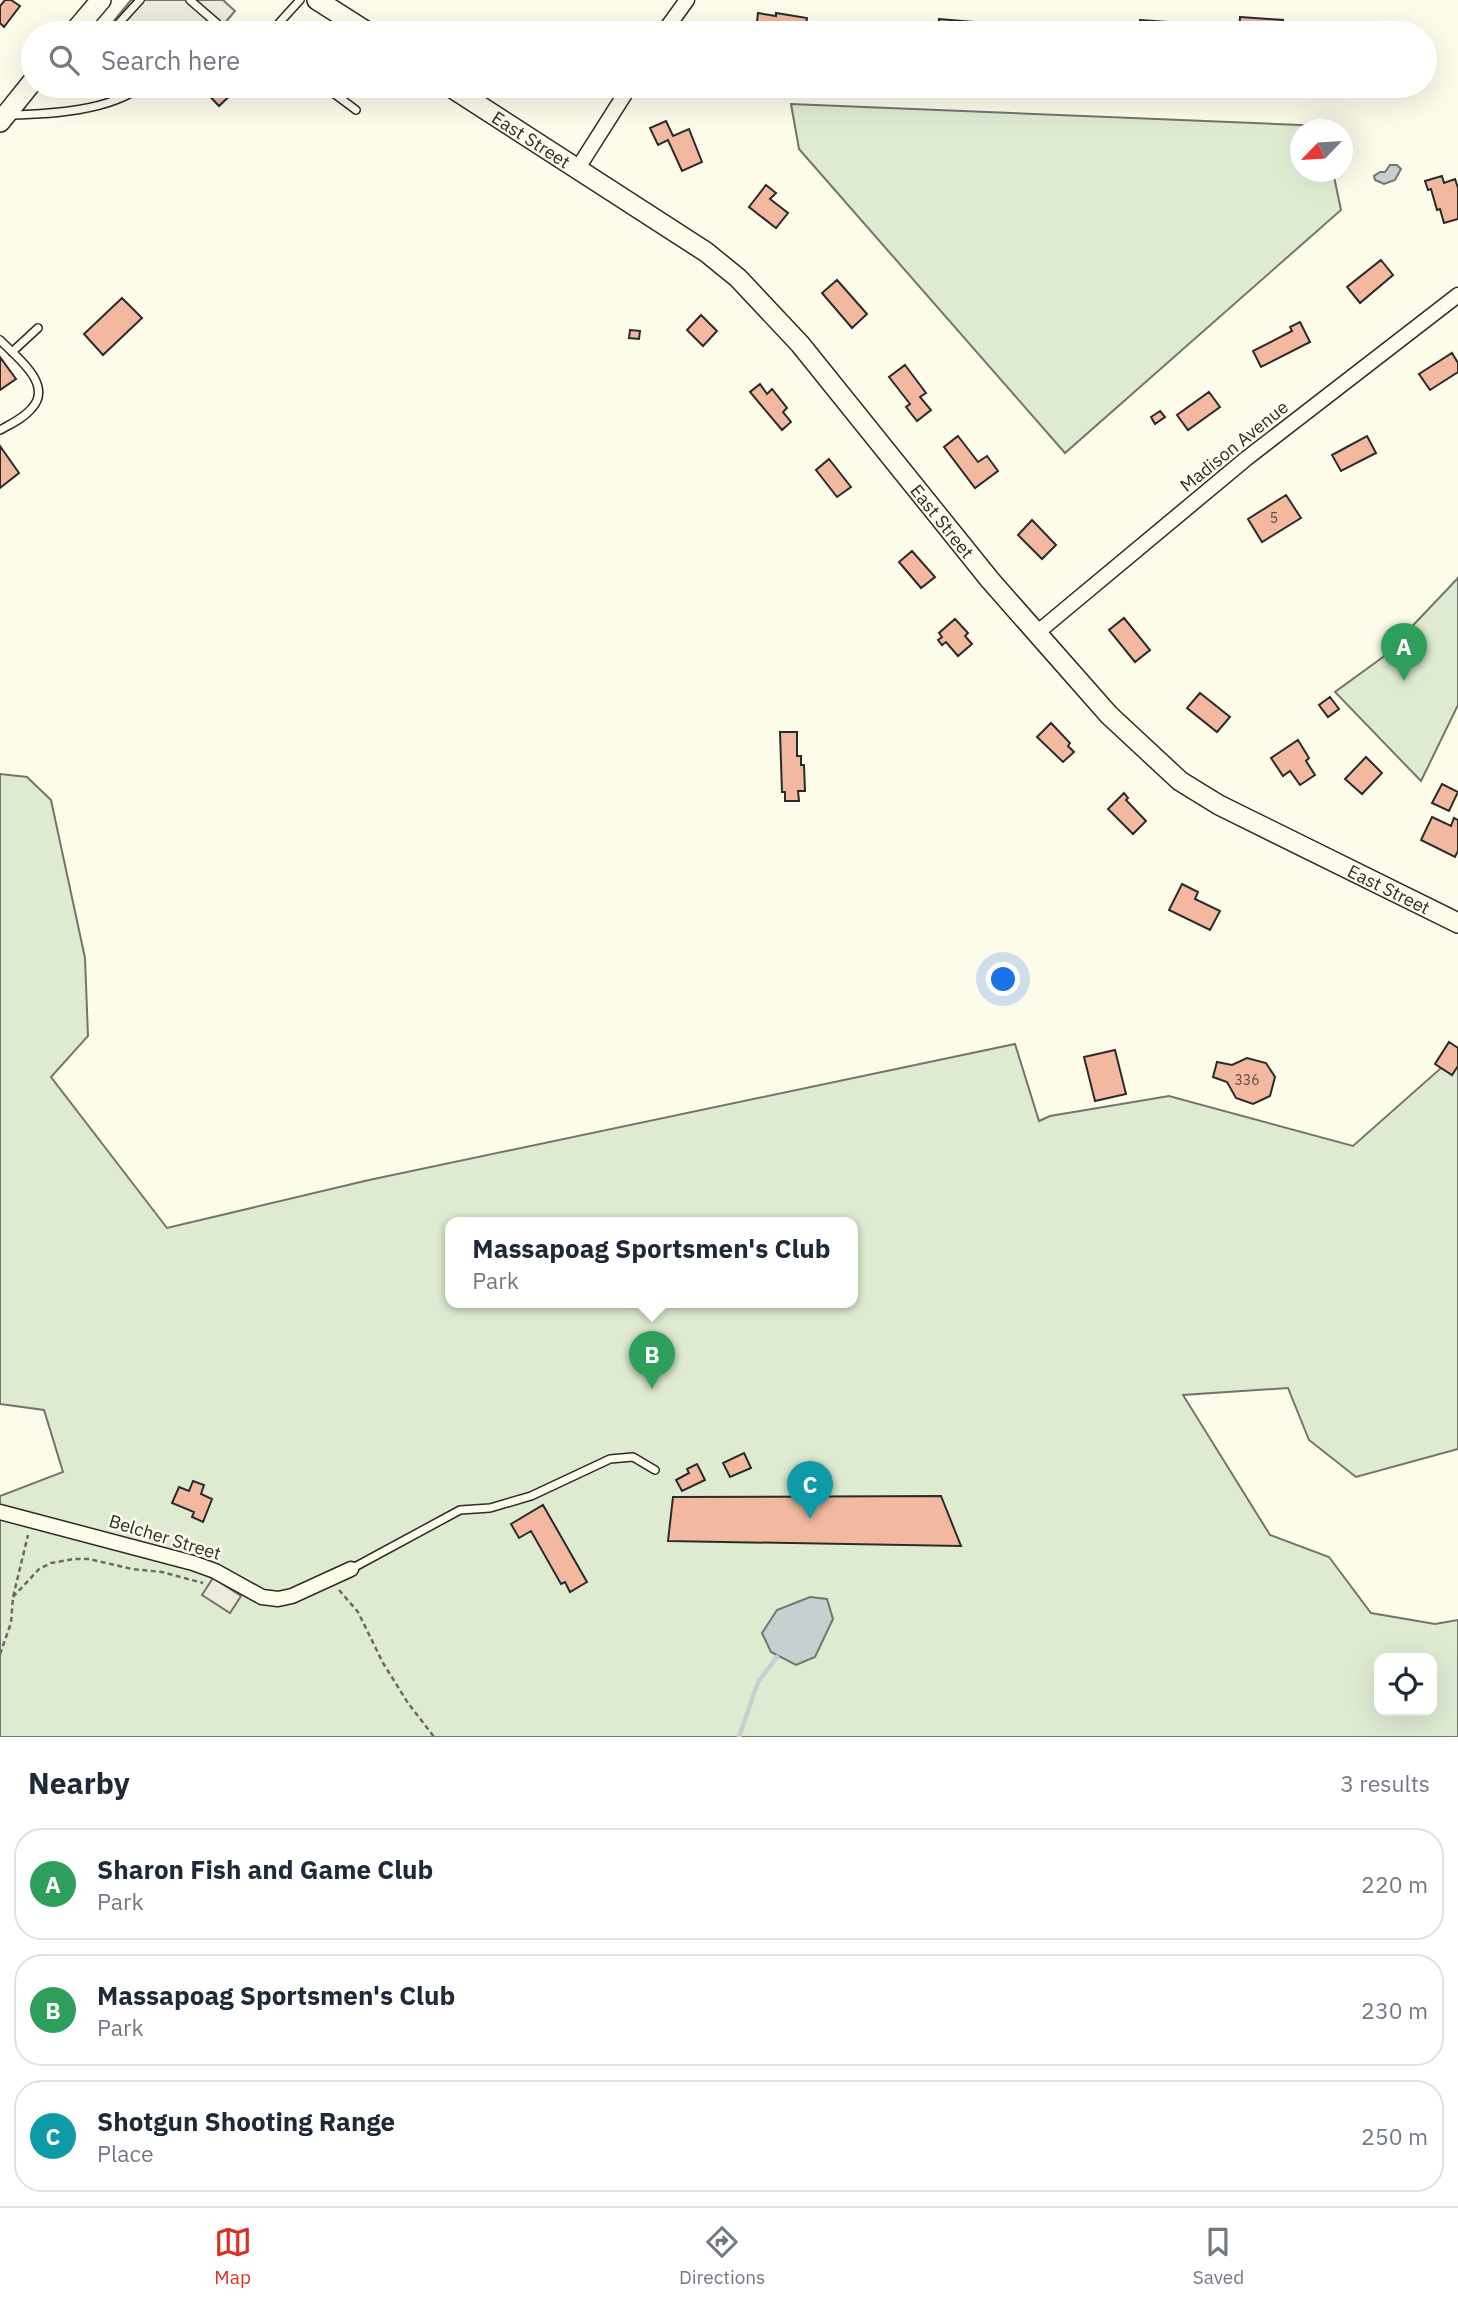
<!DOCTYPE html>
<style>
body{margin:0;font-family:"IBM Plex Sans",sans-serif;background:#f6f6f7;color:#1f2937}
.controls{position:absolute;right:21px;bottom:21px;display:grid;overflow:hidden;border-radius:14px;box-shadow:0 7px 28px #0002}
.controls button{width:63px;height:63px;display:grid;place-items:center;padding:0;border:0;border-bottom:2px solid #e0e1e3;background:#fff;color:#1f2937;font:35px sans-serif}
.compass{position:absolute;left:1290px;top:119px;width:63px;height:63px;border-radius:50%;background:#fff;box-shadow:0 7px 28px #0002;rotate:245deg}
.you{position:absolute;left:1004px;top:980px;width:24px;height:24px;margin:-18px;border:5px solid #fff;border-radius:50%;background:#1a73e8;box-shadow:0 0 0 10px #1a73e833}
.badge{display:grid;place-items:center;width:46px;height:46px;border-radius:50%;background:#d93025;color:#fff;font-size:23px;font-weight:700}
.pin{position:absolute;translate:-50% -58px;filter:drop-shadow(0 2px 4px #0008)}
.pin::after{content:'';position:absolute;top:37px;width:24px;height:21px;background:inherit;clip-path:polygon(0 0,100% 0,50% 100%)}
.popup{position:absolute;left:445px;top:1217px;width:413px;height:91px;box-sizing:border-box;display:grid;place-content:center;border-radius:14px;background:#fff;filter:drop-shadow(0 2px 5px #0005);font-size:23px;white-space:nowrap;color:#747a83}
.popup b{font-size:26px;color:#1f2937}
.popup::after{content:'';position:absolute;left:50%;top:100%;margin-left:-14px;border:14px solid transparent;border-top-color:#fff}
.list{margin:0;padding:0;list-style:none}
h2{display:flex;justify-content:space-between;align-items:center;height:91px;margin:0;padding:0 28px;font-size:30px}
h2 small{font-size:23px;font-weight:400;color:#747a83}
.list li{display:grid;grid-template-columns:46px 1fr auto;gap:21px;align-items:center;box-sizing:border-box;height:112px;margin:0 14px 14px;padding:0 14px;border:2px solid #e0e1e3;border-radius:28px}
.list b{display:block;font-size:26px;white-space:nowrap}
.list p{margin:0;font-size:23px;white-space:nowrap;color:#747a83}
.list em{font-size:23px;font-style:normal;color:#747a83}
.icon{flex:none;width:38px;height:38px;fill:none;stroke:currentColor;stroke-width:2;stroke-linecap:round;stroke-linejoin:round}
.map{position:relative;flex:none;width:1458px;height:1737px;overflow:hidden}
.search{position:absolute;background:#fff;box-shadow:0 7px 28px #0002;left:21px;right:21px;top:21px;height:77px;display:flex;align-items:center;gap:18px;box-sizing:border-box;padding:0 24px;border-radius:38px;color:#747a83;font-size:26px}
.sheet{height:469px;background:#fff}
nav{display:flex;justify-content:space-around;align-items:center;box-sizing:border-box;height:98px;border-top:2px solid #e0e1e3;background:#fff;font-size:19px;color:#747a83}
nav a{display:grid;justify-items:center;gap:4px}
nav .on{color:#d93025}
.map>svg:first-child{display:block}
.green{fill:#deebd1;stroke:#74746e;stroke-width:2;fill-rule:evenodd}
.parking{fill:#eceadb;stroke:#74746e;stroke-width:2}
.water{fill:#c7d0d0;stroke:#74746e;stroke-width:2}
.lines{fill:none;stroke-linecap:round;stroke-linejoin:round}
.stream{stroke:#c7d0d0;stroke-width:4.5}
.building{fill:#f2b8a0;stroke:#2b2b2b;stroke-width:2}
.lane-casing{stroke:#2b2b2b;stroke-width:10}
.street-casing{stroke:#2b2b2b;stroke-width:17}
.secondary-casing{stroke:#2b2b2b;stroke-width:22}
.path{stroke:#6a6964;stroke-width:2.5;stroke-dasharray:5 3.5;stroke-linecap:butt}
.lane{stroke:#fdfbea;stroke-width:7}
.street{stroke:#fdfbea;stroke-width:14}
.secondary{stroke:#fdfbea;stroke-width:19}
.labels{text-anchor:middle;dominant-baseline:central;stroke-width:5;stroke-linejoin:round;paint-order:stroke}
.number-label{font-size:14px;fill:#5d4e48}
.street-label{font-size:18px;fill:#2b2b2b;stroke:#fdfbea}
</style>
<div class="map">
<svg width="1458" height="1737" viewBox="0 0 1458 1737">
<rect width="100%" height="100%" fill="#fdfbea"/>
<!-- green -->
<path class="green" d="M791,104L1324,126L1325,129L1300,130V172H1333L1341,210L1065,453L799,149Z
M1458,578V705L1421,781L1335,692L1383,657Z
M0,774L27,777L51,800L85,958L88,1036L51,1077L167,1228L369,1180L1015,1044L1039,1121L1050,1116L1169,1096L1353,1146L1458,1053V1449L1356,1477L1309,1440L1288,1388L1183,1395L1270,1535L1329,1557L1371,1613L1435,1624L1458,1620V1737H0V1496L63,1472L44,1410L0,1404ZM451,1223H853V1303H451ZM1379,1658H1432V1711H1379Z"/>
<!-- parking -->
<path class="parking" d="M131,0H223L235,11L218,31L207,21L194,33H104Z
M213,1578L241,1596L230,1613L202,1595Z"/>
<!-- water -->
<path class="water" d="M1390,165H1397L1401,169L1395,180L1384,184L1375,180L1374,176L1380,172H1385Z
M810,1597L827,1599L833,1619L815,1657L796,1665L771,1652L762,1633L777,1610Z"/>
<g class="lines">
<!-- stream -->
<path class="stream" d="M739,1737L758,1682L777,1657"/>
</g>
<!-- building -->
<path class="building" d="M5,0H11L20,6L4,27L0,23V6Z
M758,13L776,16V13L807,18L805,33H773L769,31L770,24L757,22Z
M1240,17L1283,20V33H1239Z
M939,19L973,22L972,33H938Z
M1140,20L1181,23L1180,33H1139Z
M1038,23H1076V33H1039Z
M200,86H235L237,89L219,106Z
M666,121L673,136L689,129L702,162L682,171L668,140L658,145L650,128Z
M1442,176L1444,183L1455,179L1458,188V219L1444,223L1440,209L1437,210L1431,189L1428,190L1425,181Z
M766,185L776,193L770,199L788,213L776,228L749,207Z
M1381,260L1393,275L1360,303L1347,287Z
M837,280L867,314L852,328L822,293Z
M122,298L142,318L103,355L84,334Z
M701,315L717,331L703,346L687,330Z
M1300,322L1310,342L1261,367L1253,351L1292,331L1290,327Z
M630,330L640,331L639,339L629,338Z
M1452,353L1458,363V372L1430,390L1419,374Z
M0,357L16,379L0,390Z
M905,365L926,393L920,397L931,410L917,421L906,407L910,404L889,377Z
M760,384L767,394L772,389L787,408L783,412L791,422L782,430L750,392Z
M1209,392L1220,407L1188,430L1177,415Z
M1160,411L1165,417L1155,424L1151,417Z
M958,436L978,462L987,456L998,471L975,488L944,447Z
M1367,436L1376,453L1341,471L1332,455Z
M0,446L19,473L0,488Z
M829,459L851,487L837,497L816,470Z
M1286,495L1301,518L1262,542L1248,519Z
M1032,520L1056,545L1042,559L1018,535Z
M912,551L935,577L921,588L899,562Z
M1124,618L1150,650L1135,662L1109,630Z
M955,619L968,633L965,636L972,644L958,656L946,642L942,645L938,640L942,637L939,633Z
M1200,693L1230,717L1217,732L1187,708Z
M1330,697L1339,709L1328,717L1319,705Z
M1051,723L1070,743L1068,746L1074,752L1063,762L1037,737Z
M780,732H797V756H801V765H804L805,791H798L799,801H785V792H782Z
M1298,740L1309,758L1306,761L1315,775L1300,785L1290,771L1283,776L1271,758Z
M1366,757L1382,773L1362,794L1345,779Z
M1442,784L1458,792L1449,811L1432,803Z
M1124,793L1128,798L1126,800L1146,821L1133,834L1108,809Z
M1432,817L1451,826L1454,818L1458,820V851L1455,857L1421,840Z
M1182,884L1198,892L1195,899L1220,911L1210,930L1169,910Z
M1449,1042L1458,1048V1066L1452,1075L1435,1064Z
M1115,1050L1126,1094L1095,1101L1084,1057Z
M1247,1058L1266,1063L1275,1077L1270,1096L1253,1104L1236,1098L1227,1082L1213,1077L1217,1062L1232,1065Z
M744,1453L751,1468L730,1477L723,1463Z
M697,1464L705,1480L682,1491L676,1480L689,1473L687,1469Z
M193,1481L204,1485L201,1494L212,1499L203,1522L192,1517L194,1512L172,1503L179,1487L189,1491Z
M941,1496L961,1546L668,1541L673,1497Z
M543,1505L587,1582L570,1592L565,1582L561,1584L531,1531L519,1538L511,1524Z"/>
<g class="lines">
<defs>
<path id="lane" d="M190,0L228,33
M110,33L140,0
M270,33L300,0
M324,86L356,110
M11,115C51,114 109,111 142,86
M0,340C15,356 54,384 32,408C24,418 11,424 0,430
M12,352L38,328
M351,1569L460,1510L490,1508L531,1496L610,1459L633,1457L655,1470"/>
<path id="street" d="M663,33L687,0
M578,168L630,86
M1038,632L1247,458L1458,295
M0,1512L193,1563L215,1571L262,1597L278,1599L292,1596L351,1569"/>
<g id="secondary">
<path d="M317,0L369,33"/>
<path d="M73,33L101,0"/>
<path id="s1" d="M449,86L706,252L738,278L800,344L990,580L1109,715L1180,781L1219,805L1458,923"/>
<path d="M0,122L33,81"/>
</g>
</defs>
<!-- lane casing -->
<use href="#lane" class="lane-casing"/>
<!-- street casing -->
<use href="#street" class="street-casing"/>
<!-- secondary casing -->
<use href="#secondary" class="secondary-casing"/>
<!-- path -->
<path class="path" d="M339,1590L358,1612L383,1663L408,1703L434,1737
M13,1597L39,1569L51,1563L74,1559H89L132,1569L162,1572L203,1583
M0,1654L11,1623L13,1597L28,1535"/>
<!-- lane -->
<use href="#lane" class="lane"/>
<!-- street -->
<use href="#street" class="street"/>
<!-- secondary -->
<use href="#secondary" class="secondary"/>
</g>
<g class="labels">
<!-- number labels -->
<g class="number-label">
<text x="1274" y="518">5</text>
<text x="1247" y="1080">336</text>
</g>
<!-- street labels -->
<g class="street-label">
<text stroke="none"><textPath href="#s1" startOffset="98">East Street</textPath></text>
<text transform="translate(1234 446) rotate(-39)">Madison Avenue</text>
<text stroke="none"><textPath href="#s1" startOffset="665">East Street</textPath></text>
<text stroke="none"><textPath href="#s1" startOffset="1253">East Street</textPath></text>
<text transform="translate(165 1537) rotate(17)">Belcher Street</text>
</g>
</g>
</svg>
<div class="controls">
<button><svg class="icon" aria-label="locate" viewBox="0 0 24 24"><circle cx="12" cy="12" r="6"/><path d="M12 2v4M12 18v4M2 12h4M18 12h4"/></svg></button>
</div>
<svg class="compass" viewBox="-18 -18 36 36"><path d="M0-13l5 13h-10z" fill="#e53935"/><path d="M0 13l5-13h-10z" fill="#747a83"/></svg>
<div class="you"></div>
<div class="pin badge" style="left:1404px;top:681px;background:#2e9e5b">A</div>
<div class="pin badge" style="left:652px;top:1389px;background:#2e9e5b">B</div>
<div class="popup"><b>Massapoag Sportsmen's Club</b>Park</div>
<div class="pin badge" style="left:810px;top:1519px;background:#0f9aa8">C</div>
<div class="search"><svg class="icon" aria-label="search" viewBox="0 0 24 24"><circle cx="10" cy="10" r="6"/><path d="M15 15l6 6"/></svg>Search here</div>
</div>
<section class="sheet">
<h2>Nearby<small>3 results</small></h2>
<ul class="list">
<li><span class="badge" style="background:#2e9e5b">A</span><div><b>Sharon Fish and Game Club</b><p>Park</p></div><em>220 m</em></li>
<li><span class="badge" style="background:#2e9e5b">B</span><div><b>Massapoag Sportsmen's Club</b><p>Park</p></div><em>230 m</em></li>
<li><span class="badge" style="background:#0f9aa8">C</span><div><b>Shotgun Shooting Range</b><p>Place</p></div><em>250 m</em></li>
</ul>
</section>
<nav>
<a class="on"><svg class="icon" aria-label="map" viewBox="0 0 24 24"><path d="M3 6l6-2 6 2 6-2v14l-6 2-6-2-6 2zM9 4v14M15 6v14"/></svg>Map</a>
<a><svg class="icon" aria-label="directions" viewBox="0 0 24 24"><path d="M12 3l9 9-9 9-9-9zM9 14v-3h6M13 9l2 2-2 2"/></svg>Directions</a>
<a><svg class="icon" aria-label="saved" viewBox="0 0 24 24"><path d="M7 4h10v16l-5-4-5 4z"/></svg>Saved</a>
</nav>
